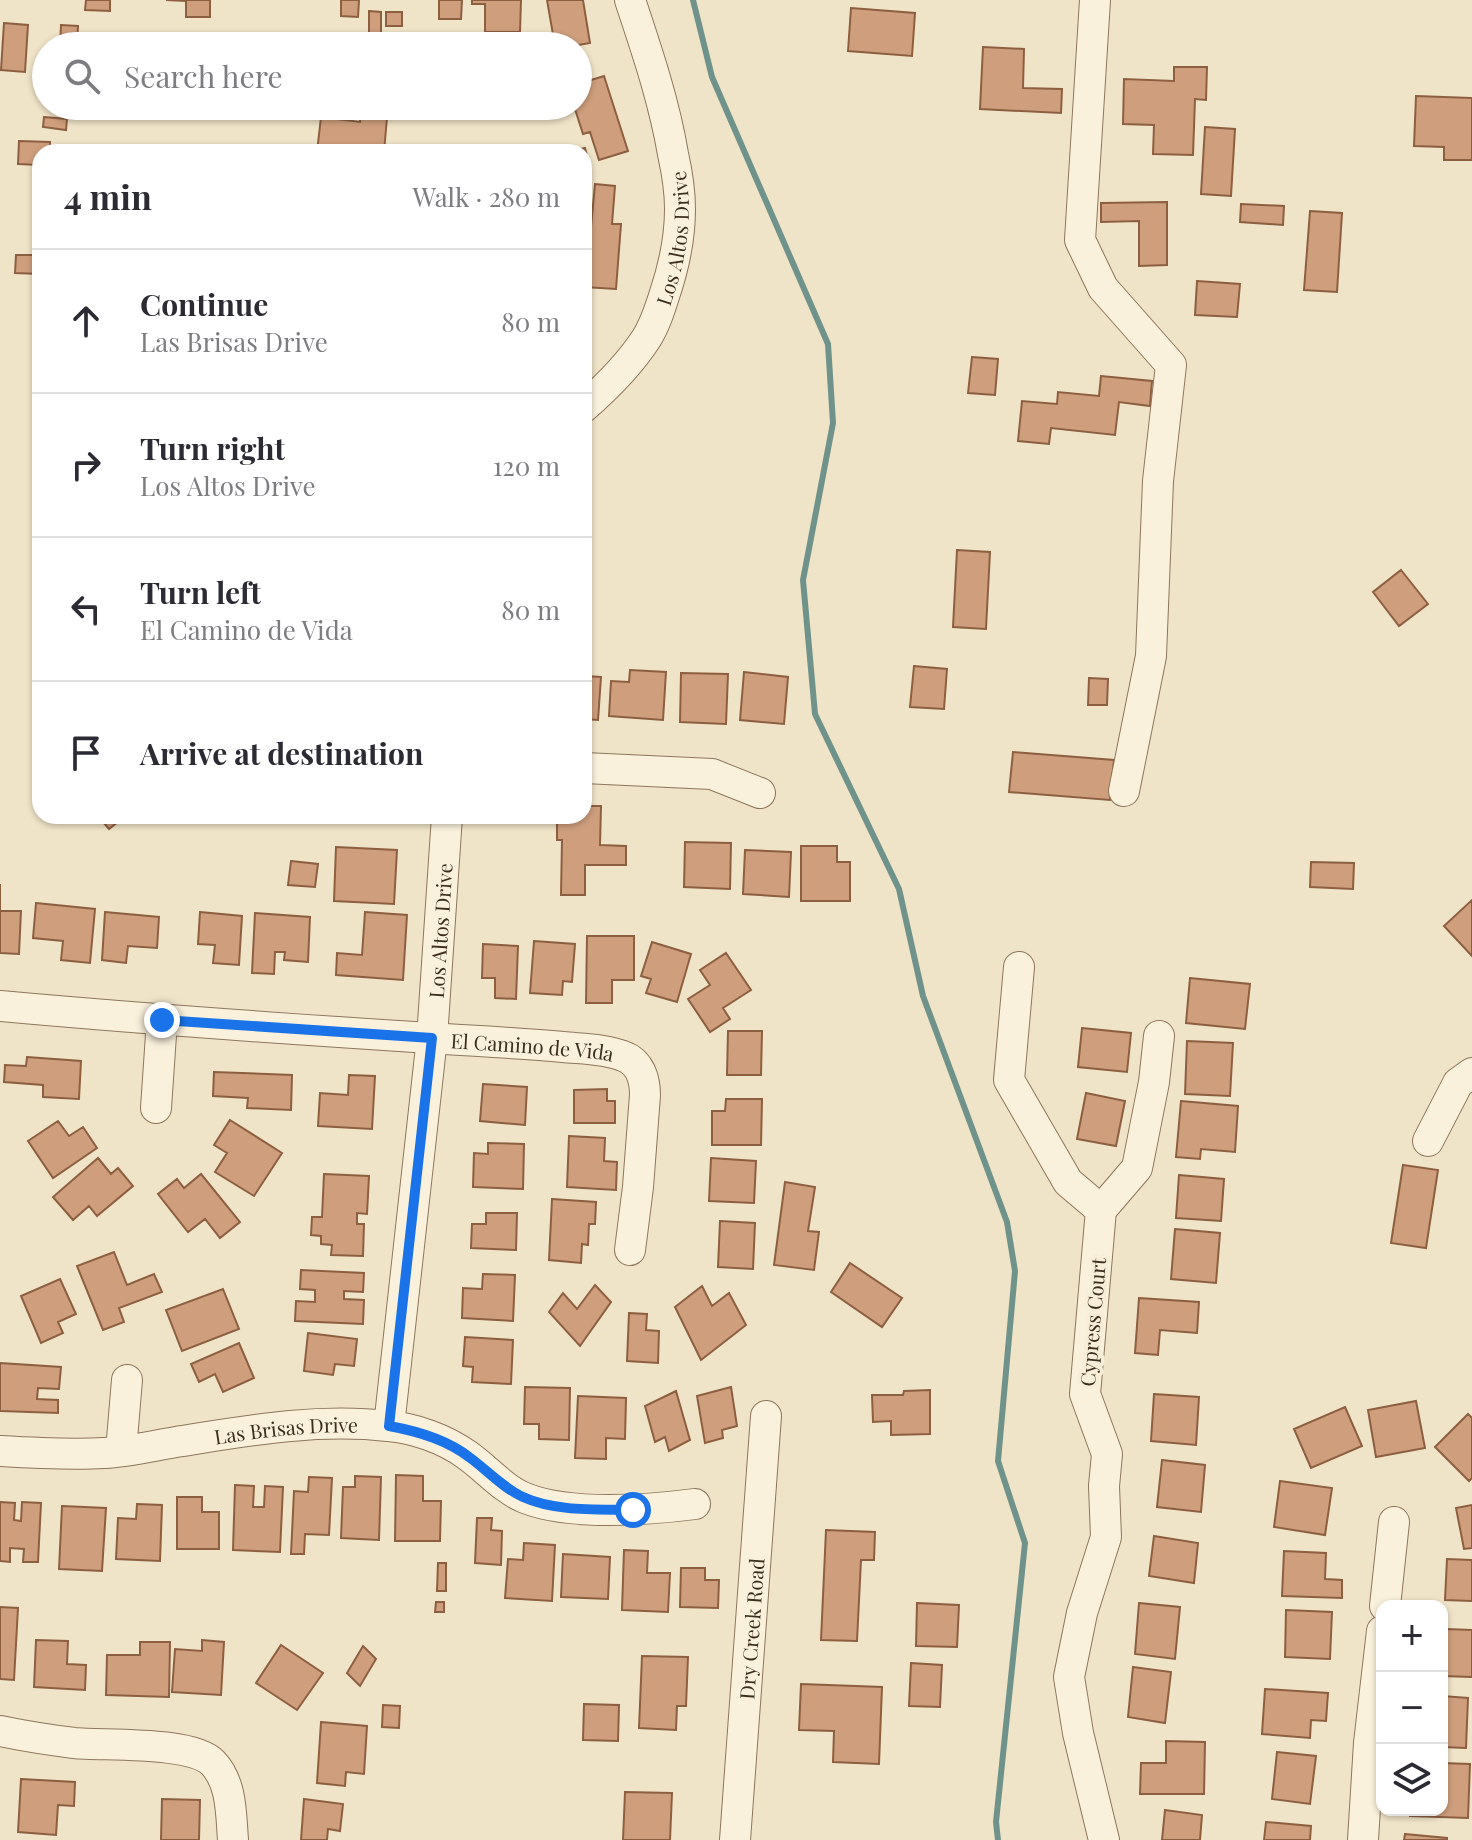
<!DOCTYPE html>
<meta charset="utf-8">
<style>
body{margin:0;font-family:"Playfair Display",serif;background:#f2f2f3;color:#2b2b33}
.controls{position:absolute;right:24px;bottom:24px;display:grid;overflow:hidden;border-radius:16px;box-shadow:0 2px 6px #0004}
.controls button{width:72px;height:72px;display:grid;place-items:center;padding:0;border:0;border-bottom:2px solid #e1e1e2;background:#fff;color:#2b2b33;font:40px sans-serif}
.stop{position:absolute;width:24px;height:24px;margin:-18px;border:6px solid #1a73e8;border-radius:50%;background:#fff}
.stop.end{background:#1a73e8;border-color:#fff;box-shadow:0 2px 8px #0008}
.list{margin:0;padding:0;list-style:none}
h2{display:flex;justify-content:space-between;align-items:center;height:104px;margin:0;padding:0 32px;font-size:34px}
h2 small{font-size:26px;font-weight:400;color:#7c7c81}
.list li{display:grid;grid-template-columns:52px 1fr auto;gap:24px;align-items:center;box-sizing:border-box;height:144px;padding:0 32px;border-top:2px solid #e1e1e2}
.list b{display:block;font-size:30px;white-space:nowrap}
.list p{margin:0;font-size:26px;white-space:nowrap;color:#7c7c81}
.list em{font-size:26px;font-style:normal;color:#7c7c81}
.icon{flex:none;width:44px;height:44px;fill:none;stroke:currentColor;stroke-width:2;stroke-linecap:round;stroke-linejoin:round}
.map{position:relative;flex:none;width:1472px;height:1840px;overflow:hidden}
.search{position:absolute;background:#fff;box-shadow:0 2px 6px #0004;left:32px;top:32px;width:560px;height:88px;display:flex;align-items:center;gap:20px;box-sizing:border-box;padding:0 28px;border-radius:44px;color:#7c7c81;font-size:30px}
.panel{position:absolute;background:#fff;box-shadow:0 2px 6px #0004;left:32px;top:144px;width:560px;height:680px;border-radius:24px}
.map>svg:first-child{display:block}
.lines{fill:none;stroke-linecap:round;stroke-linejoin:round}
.stream{stroke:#6f938a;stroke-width:6}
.building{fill:#cf9f7d;stroke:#8d5f41;stroke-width:2}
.minor-casing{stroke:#8d765c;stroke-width:32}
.minor{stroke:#faf1dc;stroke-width:30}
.route{stroke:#1a73e8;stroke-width:10}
.labels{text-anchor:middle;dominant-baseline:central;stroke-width:7;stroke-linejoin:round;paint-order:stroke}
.street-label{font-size:20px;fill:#3d2e20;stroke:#f7eed8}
</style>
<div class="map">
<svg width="1472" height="1840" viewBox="0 0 1472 1840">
<rect width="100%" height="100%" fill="#f0e4c8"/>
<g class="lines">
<!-- stream -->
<path class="stream" d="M693,0L712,77L828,344L833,423L803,580L815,714L899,889L923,996L1007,1222L1015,1271L998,1461L1025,1543L996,1822L998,1840"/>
</g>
<!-- building -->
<path class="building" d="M86,0H110V11L85,10Z
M166,0H210V17H186V1Z
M341,0H359L358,17L341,16Z
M439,0H462L461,19H439Z
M472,0H521L520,32H485V4H472Z
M547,0H583L590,43L573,46H555Z
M851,8L915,13L912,56L848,51Z
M369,11L381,12V36L369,35Z
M386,12H402V26H386Z
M4,23L28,25L25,72L1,70Z
M61,25L78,26L77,46H60Z
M983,47L1024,49L1023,88L1062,89L1061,113L980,109Z
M1174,67H1207L1206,100L1195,99L1193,155L1153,154L1154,125L1123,124L1124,79L1174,81Z
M604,76L628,151L599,160L590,132L583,134L574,106H578V84Z
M1416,96L1472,98V160H1444V147L1414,146Z
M362,106H388L384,152H317L321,117L360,122Z
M44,117L67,119L66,130L43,127Z
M1205,127L1235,129L1231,196L1201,194Z
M19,141L50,142V152H40V165L18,164Z
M585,148L591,172L584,174V152H568Z
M595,184L615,186L612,224H621L616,289L584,287V248H589Z
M1167,202V265L1139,266V221L1101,222V203Z
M1241,204L1284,206L1283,225L1240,222Z
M1310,211L1342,213L1337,292L1304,290Z
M16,255H40V274L15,273Z
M1197,281L1240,284L1237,317L1195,315Z
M972,357L998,359L995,395L968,393Z
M1101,376L1152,381L1150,406L1119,402L1115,435L1051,428L1049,444L1018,441L1022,401L1057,404L1058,392L1099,396Z
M957,550L990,552L986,629L953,627Z
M1401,570L1428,604L1399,626L1373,592Z
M914,666L947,669L944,709L910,707Z
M630,670L666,672L663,720L609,716L611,681L629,682Z
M744,672L788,677L784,724L740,720Z
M681,673L728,674L726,724L680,722Z
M584,676L601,677L598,720L584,719Z
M1089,678L1108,679L1107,705H1088Z
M1013,752L1114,760L1110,800L1009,792Z
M584,806H601L600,845L626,846V865H585V895H561L562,840H557V816H584Z
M98,816H125L109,829Z
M685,842L731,843L730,889L684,887Z
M801,846H837V862H850V901H801Z
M336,847L397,850L394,904L334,901Z
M745,850L791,852L789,897L743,894Z
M291,861L318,864L315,887L288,885Z
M1311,862L1354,863L1353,889L1310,887Z
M0,884V911H21L19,954L0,953Z
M1472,900V956L1444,926Z
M36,903L95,909L90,963L61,960L63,941L33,938Z
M105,912L159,917L157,948L128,946L126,963L102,960Z
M200,912L242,916L239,965L213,963L215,945L198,944Z
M365,912L407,915L403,980L336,975L337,953L362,955Z
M255,913L310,917L308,962L284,960L285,952H275L274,974L252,973Z
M587,936H634V980H612V1003H586Z
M534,941L575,944L572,982L563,981L562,995L530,993Z
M652,942L691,954L677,1002L646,993L651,979L641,976Z
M483,944L518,946L516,999L495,998V978H482Z
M726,953L751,990L723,1008L730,1019L710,1032L688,999L710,985L700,970Z
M1190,978L1250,984L1245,1029L1186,1023Z
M1082,1028L1131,1033L1127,1072L1078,1067Z
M728,1031H762L761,1075H727Z
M1187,1041L1233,1043L1230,1096L1185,1094Z
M27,1057L81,1061L79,1099L43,1097V1085L4,1082L5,1065L26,1066Z
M214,1072L292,1075L291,1110L247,1108L248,1098L213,1096Z
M349,1075L375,1076L372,1129L318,1126L320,1093L348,1095Z
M483,1084L527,1087L525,1125L480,1121Z
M607,1089V1101H615V1123H574V1090Z
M1086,1093L1125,1101L1116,1146L1077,1139Z
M726,1099H762L761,1145H712V1111H725Z
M1181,1101L1238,1106L1235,1152L1201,1149L1200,1159L1176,1157Z
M230,1120L282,1153L254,1196L215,1172L227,1153L214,1145Z
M58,1121L69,1136L83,1127L97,1148L53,1178L28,1141Z
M569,1136L605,1138L604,1161L617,1162L616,1190L567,1187Z
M488,1143L524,1144L523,1189L473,1187L474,1153L488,1154Z
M98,1158L111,1174L118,1168L133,1186L97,1216L89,1206L73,1220L53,1197Z
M711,1158L756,1161L754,1203L709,1201Z
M1403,1165L1438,1170L1426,1248L1391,1243Z
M201,1174L240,1222L220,1238L205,1219L188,1232L158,1194L177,1179L184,1188Z
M324,1174L369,1176L367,1214L357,1213V1224H364L363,1256L331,1255L332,1245L321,1244V1236L311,1235L312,1217H322Z
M1179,1175L1224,1179L1221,1221L1176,1218Z
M785,1182L815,1187L808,1231L819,1232L814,1270L774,1265Z
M552,1199L596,1202L595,1224H589L588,1245L582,1244L581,1263L549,1260Z
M486,1213H517L516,1250L471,1248L472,1224H486Z
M720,1221L755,1223L753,1269L718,1267Z
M1175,1229L1220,1233L1216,1283L1171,1279Z
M114,1252L127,1285L154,1274L162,1292L119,1308L124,1322L103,1330L77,1266Z
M850,1263L902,1298L882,1327L831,1292Z
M301,1270L364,1273L363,1292L344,1291V1299L364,1300L363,1324L295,1321L296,1301L315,1302V1290L300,1289Z
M483,1274L515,1275L513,1321L462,1318L463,1288L482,1289Z
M60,1279L76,1314L58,1322L63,1333L41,1343L21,1296Z
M595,1285L611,1302L580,1346L549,1312L563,1293L577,1309Z
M702,1286L712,1306L729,1293L746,1325L701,1360L675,1307Z
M223,1289L239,1329L182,1351L166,1310Z
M1139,1298L1199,1302L1197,1333L1160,1330L1158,1355L1135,1353Z
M629,1313L647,1314L646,1330L659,1331L658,1363L627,1361Z
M308,1333L357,1339L354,1366L335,1364L333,1375L304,1371Z
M465,1337L513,1340L511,1384L472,1382L473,1367L463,1366Z
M239,1343L254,1378L223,1392L215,1374L199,1382L191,1364Z
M0,1363L61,1367L59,1389L38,1388L37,1399L58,1400V1413L0,1411Z
M525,1387L570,1388L569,1440L539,1439V1424H524Z
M731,1387L737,1426L722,1430L723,1438L705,1443L697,1396Z
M930,1390V1434L891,1435V1421L873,1422L872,1395H903L904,1391Z
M676,1391L690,1440L669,1451L665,1437L655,1442L645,1406Z
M1154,1394L1199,1397L1196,1445L1151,1441Z
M578,1396L626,1398L625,1439L606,1438V1459L575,1458Z
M1416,1401L1425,1448L1376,1457L1368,1410Z
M1345,1407L1362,1446L1311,1468L1294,1429Z
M1468,1414L1472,1418V1478L1469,1481L1435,1447Z
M1162,1460L1205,1465L1201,1512L1157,1507Z
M396,1475L423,1476V1501H441L440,1541H395Z
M355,1476L381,1477L379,1540L341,1538L343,1487H355Z
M309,1477L332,1478L329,1535L305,1534L304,1554H291L294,1491L308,1492Z
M1280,1481L1332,1488L1325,1535L1274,1527Z
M235,1485L254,1486L253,1507H264L265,1486L283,1487L280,1552L233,1550Z
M177,1497H202V1512H219V1549H177Z
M0,1502L15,1503L14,1520L21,1521L22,1502L41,1503L38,1562H23L24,1549L10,1548V1562L0,1561Z
M137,1504L162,1505L160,1561L116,1559L118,1518L136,1519Z
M1472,1505V1548L1464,1549L1456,1508Z
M62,1506L106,1508L102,1571L59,1569Z
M477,1518H492L491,1530L502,1531L501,1565L475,1563Z
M826,1530L875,1532L874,1560H861L857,1641L821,1640Z
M1154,1536L1198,1543L1194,1583L1149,1576Z
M524,1543L555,1545L552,1601L505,1598L508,1559L523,1560Z
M624,1550L648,1551L647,1573H670L668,1612L622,1610Z
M1284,1551L1326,1553L1325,1579L1342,1580V1598L1282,1596Z
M563,1554L610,1557L608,1599L561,1597Z
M1447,1559L1472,1560V1601L1445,1600Z
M438,1563H446V1591H437Z
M681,1568H705V1580H719L718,1608L680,1607Z
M436,1602H444V1612H435Z
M917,1603L959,1605L957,1647L916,1646Z
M1139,1603L1180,1607L1175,1659L1135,1654Z
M0,1607L18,1608L14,1680L0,1679Z
M1286,1610L1332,1612L1330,1659L1285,1657Z
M1446,1629L1472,1630V1677L1442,1676V1645L1445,1646Z
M36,1640L68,1641L67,1664L86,1665L85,1690L34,1687Z
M202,1640L224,1642L221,1695L172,1692L175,1649L202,1651Z
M140,1642H170L169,1697L106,1695L107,1655H140Z
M281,1645L323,1673L297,1710L256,1683Z
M363,1646L376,1659L360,1686L347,1673Z
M642,1656L688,1657L686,1706H677L676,1730L639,1728Z
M911,1663L942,1665L940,1707L909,1706Z
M1133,1667L1171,1672L1165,1723L1128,1717Z
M801,1684L882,1687L879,1764L833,1762L834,1731L799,1730Z
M1265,1689L1328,1693L1326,1721L1311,1720L1310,1738L1262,1734Z
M1442,1696L1468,1698L1466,1748L1442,1747Z
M584,1704L619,1705L618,1741L583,1740Z
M383,1705L400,1706L399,1728L382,1727Z
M321,1722L367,1726L364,1774L346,1772L345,1786L317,1783Z
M1166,1741L1205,1742L1204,1794H1140L1141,1763H1166Z
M1277,1752L1316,1756L1310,1804L1272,1799Z
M1442,1763L1470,1764L1468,1818L1410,1816V1810H1442Z
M21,1779L75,1782L74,1806L58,1805L56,1835L18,1832Z
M625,1792L672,1793L670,1840H623Z
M162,1799L200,1800L199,1840H161Z
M304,1799L343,1804L340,1831L328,1829L327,1840H301Z
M1165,1810L1202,1815L1200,1840H1162Z
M1266,1822L1311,1826L1310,1840H1264Z
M1405,1834L1447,1838V1840H1404Z"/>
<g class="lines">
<defs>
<g id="minor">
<path d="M1095,0L1080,240L1103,288L1171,365L1158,481L1151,656L1124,791"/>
<path id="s1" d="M584,407C608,386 629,365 646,339C655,325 660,309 665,293C674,266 680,238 680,209C680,191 677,172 673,154C664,101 647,51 630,0"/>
<path d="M584,768L712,774L760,793"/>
<path d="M1019,967L1009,1080L1068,1182L1101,1210L1085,1394L1107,1454L1104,1486L1106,1537L1082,1613L1069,1677L1078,1733L1104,1840"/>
<path id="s2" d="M0,1006C143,1019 287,1029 430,1038C474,1041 519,1043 563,1047C583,1049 605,1049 623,1056C640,1062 645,1079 645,1095L638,1187L630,1250"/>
<path d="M156,1108L162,1020"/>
<path d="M1428,1141L1458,1083L1472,1073"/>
<path d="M1101,1210L1137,1168L1154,1082L1159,1036"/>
<path id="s3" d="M389,1426L432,1038L447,816"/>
<path id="s4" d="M0,1451C34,1453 69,1455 104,1453C128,1452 152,1446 176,1442C246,1431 316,1418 388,1426C414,1428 445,1439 467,1455C487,1469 503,1489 525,1498C570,1516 648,1510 695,1504"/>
<path d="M121,1451L127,1380"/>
<path d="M1385,1606L1394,1522"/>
<path d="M0,1731C24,1736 49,1740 74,1743C106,1746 192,1741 213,1763C232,1783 231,1814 233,1840"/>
<path id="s5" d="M735,1840L766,1416"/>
<path d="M1363,1840L1369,1743L1382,1631"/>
</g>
</defs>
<!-- minor casing -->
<use href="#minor" class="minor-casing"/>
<!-- minor -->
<use href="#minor" class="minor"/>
</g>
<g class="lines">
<!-- route -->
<path class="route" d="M162,1020L432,1038L389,1426C417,1431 446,1439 469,1457C487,1470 503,1488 523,1497C556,1512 598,1509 633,1510"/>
</g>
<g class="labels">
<!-- street labels -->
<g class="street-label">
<text stroke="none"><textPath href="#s1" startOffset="198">Los Altos Drive</textPath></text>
<text stroke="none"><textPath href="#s3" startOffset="498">Los Altos Drive</textPath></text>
<text stroke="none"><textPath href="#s2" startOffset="534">El Camino de Vida</textPath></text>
<text transform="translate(1092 1322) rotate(-85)">Cypress Court</text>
<text stroke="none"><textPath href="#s4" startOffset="288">Las Brisas Drive</textPath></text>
<text stroke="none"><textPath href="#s5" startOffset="212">Dry Creek Road</textPath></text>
</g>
</g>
</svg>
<div class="controls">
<button>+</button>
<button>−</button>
<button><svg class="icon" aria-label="layers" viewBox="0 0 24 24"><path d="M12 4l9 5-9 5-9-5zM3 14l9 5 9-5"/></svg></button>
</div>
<div class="stop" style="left:633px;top:1510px"></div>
<div class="stop end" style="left:162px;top:1020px"></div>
<div class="search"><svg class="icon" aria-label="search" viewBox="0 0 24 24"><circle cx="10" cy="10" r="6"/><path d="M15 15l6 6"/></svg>Search here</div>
<section class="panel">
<h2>4 min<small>Walk · 280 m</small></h2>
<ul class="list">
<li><svg class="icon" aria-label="ahead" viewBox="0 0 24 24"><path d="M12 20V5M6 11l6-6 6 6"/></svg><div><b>Continue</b><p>Las Brisas Drive</p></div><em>80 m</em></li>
<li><svg class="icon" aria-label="right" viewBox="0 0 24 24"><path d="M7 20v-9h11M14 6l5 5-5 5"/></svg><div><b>Turn right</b><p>Los Altos Drive</p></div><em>120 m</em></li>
<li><svg class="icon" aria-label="left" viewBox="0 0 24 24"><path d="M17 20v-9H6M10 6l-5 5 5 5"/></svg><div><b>Turn left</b><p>El Camino de Vida</p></div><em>80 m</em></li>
<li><svg class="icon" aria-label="arrive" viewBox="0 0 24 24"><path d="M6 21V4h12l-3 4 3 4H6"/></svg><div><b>Arrive at destination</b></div></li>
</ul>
</section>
</div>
